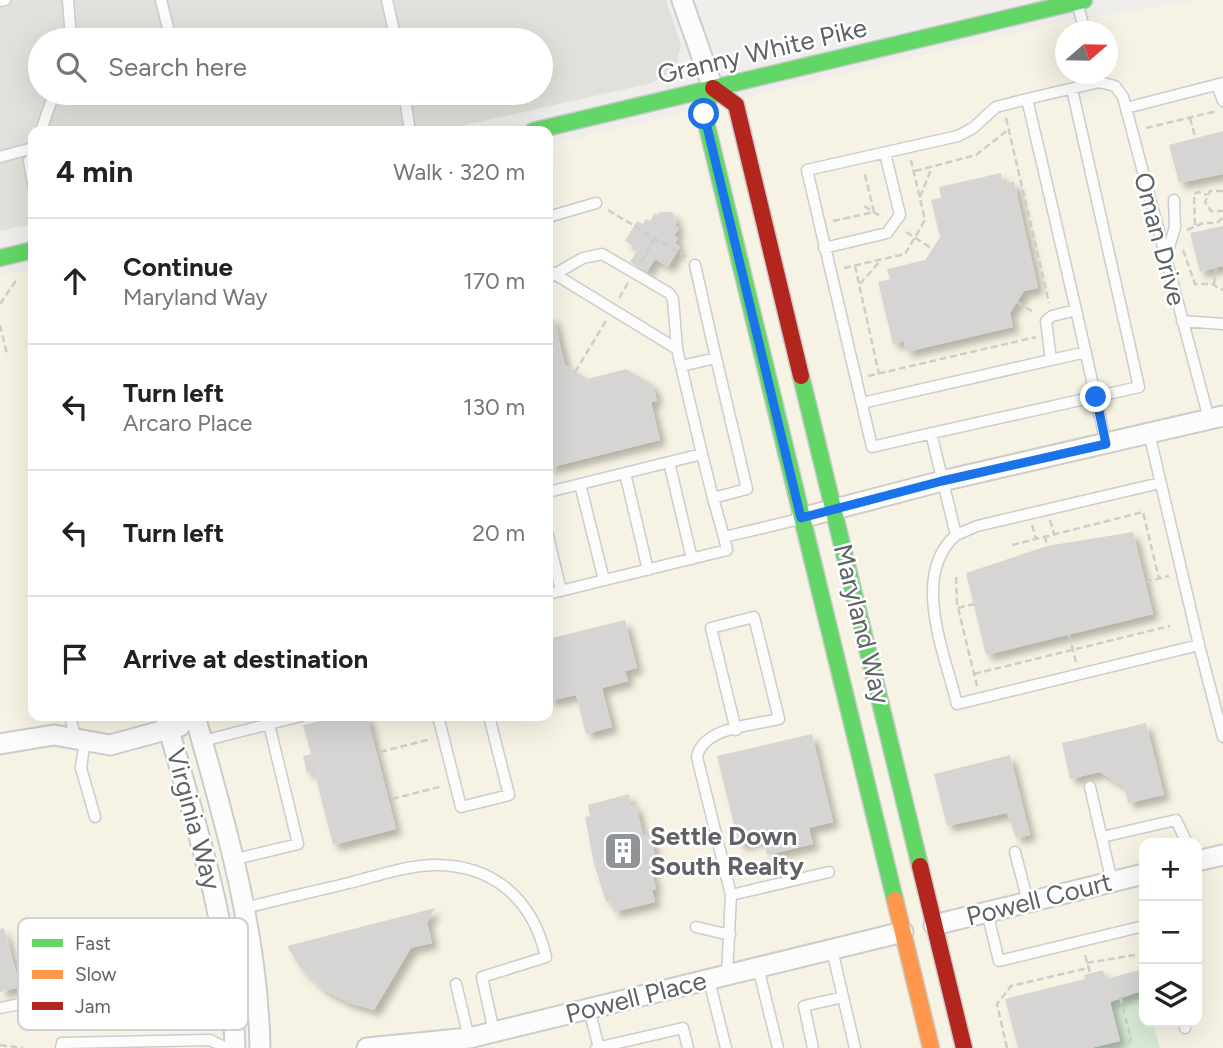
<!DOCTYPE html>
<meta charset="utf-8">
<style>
body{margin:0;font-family:Figtree,sans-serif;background:#f2f2f2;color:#222}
.controls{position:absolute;right:21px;bottom:21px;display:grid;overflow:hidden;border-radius:14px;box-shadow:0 7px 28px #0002}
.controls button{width:63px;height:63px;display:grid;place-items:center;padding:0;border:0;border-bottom:2px solid #e0e0e0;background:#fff;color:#222;font:35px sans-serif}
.compass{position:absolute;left:1055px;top:21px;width:63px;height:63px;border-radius:50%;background:#fff;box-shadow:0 7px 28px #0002;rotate:70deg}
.stop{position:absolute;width:21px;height:21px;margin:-16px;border:5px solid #1a73e8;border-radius:50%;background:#fff}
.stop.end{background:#1a73e8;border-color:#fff;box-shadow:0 2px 7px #0008}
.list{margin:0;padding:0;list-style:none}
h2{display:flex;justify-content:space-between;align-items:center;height:91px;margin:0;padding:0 28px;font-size:30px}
h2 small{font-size:23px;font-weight:400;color:#767676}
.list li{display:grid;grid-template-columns:46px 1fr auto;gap:21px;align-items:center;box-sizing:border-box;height:126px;padding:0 28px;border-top:2px solid #e0e0e0}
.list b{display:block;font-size:26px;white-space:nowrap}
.list p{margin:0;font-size:23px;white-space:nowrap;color:#767676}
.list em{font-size:23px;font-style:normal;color:#767676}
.icon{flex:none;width:38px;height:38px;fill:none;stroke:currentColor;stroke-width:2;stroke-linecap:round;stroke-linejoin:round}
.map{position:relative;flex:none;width:1223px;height:1048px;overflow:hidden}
.search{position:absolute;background:#fff;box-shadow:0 7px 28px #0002;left:28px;top:28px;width:525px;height:77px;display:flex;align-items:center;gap:18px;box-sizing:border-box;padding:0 24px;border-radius:38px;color:#767676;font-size:26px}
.panel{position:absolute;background:#fff;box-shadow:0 7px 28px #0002;left:28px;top:126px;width:525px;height:595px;border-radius:14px}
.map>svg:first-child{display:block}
.commercial{fill:#f7f3e4;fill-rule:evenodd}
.education{fill:#e2e0da;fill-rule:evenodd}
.green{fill:#d8ebd6}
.building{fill:#d6d5d3;filter:url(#shadow)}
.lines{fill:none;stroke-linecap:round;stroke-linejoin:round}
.lane-casing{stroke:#cbcccc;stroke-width:13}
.street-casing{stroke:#cbcccc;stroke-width:23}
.fast-casing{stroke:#cacacb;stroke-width:19}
.slow-casing{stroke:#cacacb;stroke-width:19}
.jam-casing{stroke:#cacacb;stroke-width:19}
.path{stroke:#cacfcc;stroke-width:2.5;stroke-dasharray:7 3.5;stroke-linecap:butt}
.lane{stroke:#fdfcfc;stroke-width:10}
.street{stroke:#fdfcfc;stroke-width:19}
.fast{stroke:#63d668;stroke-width:16}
.slow{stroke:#ff974d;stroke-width:16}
.jam{stroke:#b3261e;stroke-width:16}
.route{stroke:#1a73e8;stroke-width:9}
.labels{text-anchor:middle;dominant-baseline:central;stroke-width:5;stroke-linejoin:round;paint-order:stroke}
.street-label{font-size:26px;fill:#5f6368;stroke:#fff}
.poi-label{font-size:26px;font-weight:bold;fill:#5f6368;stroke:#fff;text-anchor:start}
.key{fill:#fff;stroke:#cfd0d2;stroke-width:2}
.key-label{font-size:19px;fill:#5f6368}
</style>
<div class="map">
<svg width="1223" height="1048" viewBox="0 0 1223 1048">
<defs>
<filter id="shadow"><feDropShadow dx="6" dy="6" stdDeviation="3.5" flood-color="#0004"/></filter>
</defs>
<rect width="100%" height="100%" fill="#efeeea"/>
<!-- commercial -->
<path class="commercial" d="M1199,0H1223V1048H0V276L33,268V716H548V145L1056,23ZM1066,32H1108V74H1066ZM1144,843H1197V1022H1144Z"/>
<!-- education -->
<path class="education" d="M0,0H666L681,45L675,70L652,83L439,131H33V224L0,231ZM40,40H541V93H40Z"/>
<!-- green -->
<path class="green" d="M1144,990V1022H1153L1160,1048H1091L1120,1041L1110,1002Z"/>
<!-- building -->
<path class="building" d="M1223,131V174L1179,183L1169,145Z
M1001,173L1003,184L1014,181L1038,288L1024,291L1010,313L1013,327L906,352L904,341L893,344L878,282L890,279L887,269L925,260L940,237L931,200L941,198L939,187Z
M660,212H672L677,222L675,226L679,228L674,236L678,238L675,243L680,247L668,267L655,259L647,272L630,262L638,249L625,241L637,221L643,224L646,219L650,221L655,213L658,215Z
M1223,226V266L1200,272L1190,233Z
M553,316L565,365L587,379L626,369L653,385L657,401L651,402L660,440L548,468V317Z
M1133,532L1153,614L986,655L966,573L1047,546Z
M625,620L637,668L625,671L628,681L602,688L612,727L586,734L576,695L548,701V639Z
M340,716H367L396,829L333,845L314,771L307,773L303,756L311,754L303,725Z
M1146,723L1164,795L1128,803L1124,787L1100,772L1070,779L1062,743Z
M812,734L833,822L809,828L813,844L767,855L763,839L739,845L717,756Z
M1010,755L1030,835L1016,838L1007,813L947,826L934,774Z
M629,794L631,806L636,805L643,835L649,834L653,845L655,858L649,859L656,889L652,890L655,902L614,912L611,900L606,902L594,864L585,817L590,816L588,805Z
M435,908L427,922L432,943L411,948L374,1010L349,1003L324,990L301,969L287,946Z
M4,928L20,987L0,992V929Z
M1103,970L1106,979L1140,970L1144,987V990L1110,1002L1120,1041L1091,1048H1018L1005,999L1085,979L1084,975Z"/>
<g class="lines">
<defs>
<path id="lane" d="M68,0L71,40
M161,0L171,40
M387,0L396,40
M0,1L5,0
M1077,2L1085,32
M1097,74L1099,82L1115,86L1123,97L1209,419
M1217,85L1223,101
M1072,89L1139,387C1050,407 961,426 872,447L807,170L958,136L973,128L996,107L1027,99C1054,214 1081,329 1106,444
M404,93L410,131
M1027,99L1099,82
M1126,108L1223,83
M41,131L54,93
M0,157L33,148
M33,157L29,161L33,183
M548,217L596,203
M824,248L887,233L900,215L885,153
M1165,261L1175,227L1174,200
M695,265L716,358
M548,270L677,349
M548,278L583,258L602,254L669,293L673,299L677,349L702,454
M1182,321L1223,324
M1051,360L1046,321L1052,316L1076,310
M681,366L716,358L747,489L713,498L724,537L800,519
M862,403L1086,352
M931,433L956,535C910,575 945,654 957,704L1199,645L1223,737
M1149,433L1199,645
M669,462L692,559
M625,473L648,570
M580,484L604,580
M548,492L702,454L713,498
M956,535L977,526L1160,483
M548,536L561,591
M548,594L727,550L724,537
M70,716L75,737
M438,716L461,807L509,795L489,716
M269,724L301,716
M85,740L81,768L95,817
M203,741L269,724L298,844L236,859
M1090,787L1112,882
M1102,837L1176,820L1187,843
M1015,852L1028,902
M731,895L697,757C703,727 754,725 779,719L754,617L711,628L736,730
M245,908C280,899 315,891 349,883C376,876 405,866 433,865C494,864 533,900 546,957L482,977L494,1032
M987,912L999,961L1144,926
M696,927L730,935
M832,950L855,1048
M758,967L778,1048
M727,975L731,895L829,872
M709,980L726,1048
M456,984L469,1038
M0,1008L30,1002L61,1005
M589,1009L599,1048
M1184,1022L1185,1028
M61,1048L62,1043L210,1040L226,1048
M596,1048L683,1028L688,1048
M813,1048L804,1006L843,997"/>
<path id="street" d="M682,0L713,88
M801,518L942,481L1223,416
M165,716C196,825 232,934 235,1048
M195,716C226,826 258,933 260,1048
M0,744L54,735L110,745L180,726
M1197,861L1223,855
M934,925L1144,874
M367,1048L469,1038L903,932"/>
<path id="fast" d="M713,88L704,114L895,900
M533,131L1084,0
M0,258L33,250
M801,376L920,866"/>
<path id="slow" d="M895,900L931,1048"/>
<path id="jam" d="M713,88L736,105L801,376
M920,866L964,1048"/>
</defs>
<!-- lane casing -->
<use href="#lane" class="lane-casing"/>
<!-- street casing -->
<use href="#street" class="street-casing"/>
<!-- fast casing -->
<use href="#fast" class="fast-casing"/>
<!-- slow casing -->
<use href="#slow" class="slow-casing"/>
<!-- jam casing -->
<use href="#jam" class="jam-casing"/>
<!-- path -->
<path class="path" d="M1006,118L1049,303
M1190,118L1195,137
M1146,128L1217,111
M915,171L976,155L1009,129
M1223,191H1210L1205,202L1211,211H1223
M920,197L932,167
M864,206L882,217
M608,210L686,257
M833,221L874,212L864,171
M1195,225L1194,194L1199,192L1207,195
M1187,230L1203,223H1217L1223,217
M906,232L931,248
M1183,250L1195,284H1212L1223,290
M641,262L655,238
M855,266L879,374
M844,268L905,254L925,220L911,160
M860,284L881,260
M1214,284L1216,267
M619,298L628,283
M1017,302L1035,313
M0,304L17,279
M0,325L7,354
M575,372L607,319
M868,376L1036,337
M1050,520L1054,534
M1032,525L1036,539
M1045,536L1047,546
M1012,545L1143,512L1159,579
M956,577L957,604L977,686
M1145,582L1169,576
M958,608L974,604
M1069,635L1076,662
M974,674L1170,626
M380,752L431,739
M392,799L443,786
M1085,955L1090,973
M1087,963L1135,955
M1120,997L1131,1039L1126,1048
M0,1045L23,1048
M1007,1048L997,1004L1011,986L1088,968"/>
<!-- lane -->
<use href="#lane" class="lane"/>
<!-- street -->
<use href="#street" class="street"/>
<!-- fast -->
<use href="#fast" class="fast"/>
<!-- slow -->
<use href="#slow" class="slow"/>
<!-- jam -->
<use href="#jam" class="jam"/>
</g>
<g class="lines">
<!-- route -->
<path class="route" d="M704,114L801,518L942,481L1106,444L1096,397"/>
</g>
<!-- icons -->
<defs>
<symbol id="building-square" viewBox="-11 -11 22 22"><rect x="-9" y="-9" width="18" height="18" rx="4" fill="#919496" stroke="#fff"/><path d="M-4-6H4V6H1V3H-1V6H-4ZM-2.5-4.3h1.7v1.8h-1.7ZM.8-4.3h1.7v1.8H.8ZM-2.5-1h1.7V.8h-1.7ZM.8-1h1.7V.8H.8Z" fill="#fff"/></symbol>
</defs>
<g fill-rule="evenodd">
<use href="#building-square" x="601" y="829" width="44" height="44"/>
</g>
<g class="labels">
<!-- street labels -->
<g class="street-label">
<text transform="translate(762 51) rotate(-13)">Granny White Pike</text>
<text transform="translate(1160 239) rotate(75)">Oman Drive</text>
<text transform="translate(862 624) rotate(76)">Maryland Way</text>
<text transform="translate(194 819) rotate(75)">Virginia Way</text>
<text transform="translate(1039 899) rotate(-14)">Powell Court</text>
<text transform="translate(636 997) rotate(-14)">Powell Place</text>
</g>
<!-- poi labels -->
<g class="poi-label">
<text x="650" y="836">Settle Down<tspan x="650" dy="30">South Realty</tspan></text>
</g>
</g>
<!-- legend -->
<rect x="18" y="918" width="230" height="112" rx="10" class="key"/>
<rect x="32" y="939" width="31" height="8" fill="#63d668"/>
<rect x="32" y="970" width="31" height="9" fill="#ff974d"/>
<rect x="32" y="1002" width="31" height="8" fill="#b3261e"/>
<g class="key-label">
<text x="75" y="950">Fast</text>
<text x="75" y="981">Slow</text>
<text x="75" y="1013">Jam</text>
</g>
</svg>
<div class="controls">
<button>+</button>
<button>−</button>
<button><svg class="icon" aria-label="layers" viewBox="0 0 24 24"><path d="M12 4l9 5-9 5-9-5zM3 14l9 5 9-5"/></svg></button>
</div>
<svg class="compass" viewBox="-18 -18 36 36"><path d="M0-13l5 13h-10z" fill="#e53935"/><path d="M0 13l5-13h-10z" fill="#767676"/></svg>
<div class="stop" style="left:704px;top:114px"></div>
<div class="stop end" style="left:1096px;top:397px"></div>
<div class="search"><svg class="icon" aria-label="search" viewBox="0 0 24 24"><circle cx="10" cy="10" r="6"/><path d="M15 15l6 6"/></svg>Search here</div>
<section class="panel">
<h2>4 min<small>Walk · 320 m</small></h2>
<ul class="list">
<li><svg class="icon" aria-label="ahead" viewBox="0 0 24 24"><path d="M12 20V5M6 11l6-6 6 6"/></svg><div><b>Continue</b><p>Maryland Way</p></div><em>170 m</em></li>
<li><svg class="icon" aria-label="left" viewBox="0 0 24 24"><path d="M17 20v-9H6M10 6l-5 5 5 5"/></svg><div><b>Turn left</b><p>Arcaro Place</p></div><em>130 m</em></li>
<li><svg class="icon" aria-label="left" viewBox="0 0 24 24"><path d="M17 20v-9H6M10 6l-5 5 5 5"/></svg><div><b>Turn left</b></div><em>20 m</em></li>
<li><svg class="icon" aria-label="arrive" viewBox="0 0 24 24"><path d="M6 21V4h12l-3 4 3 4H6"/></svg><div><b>Arrive at destination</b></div></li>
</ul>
</section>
</div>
